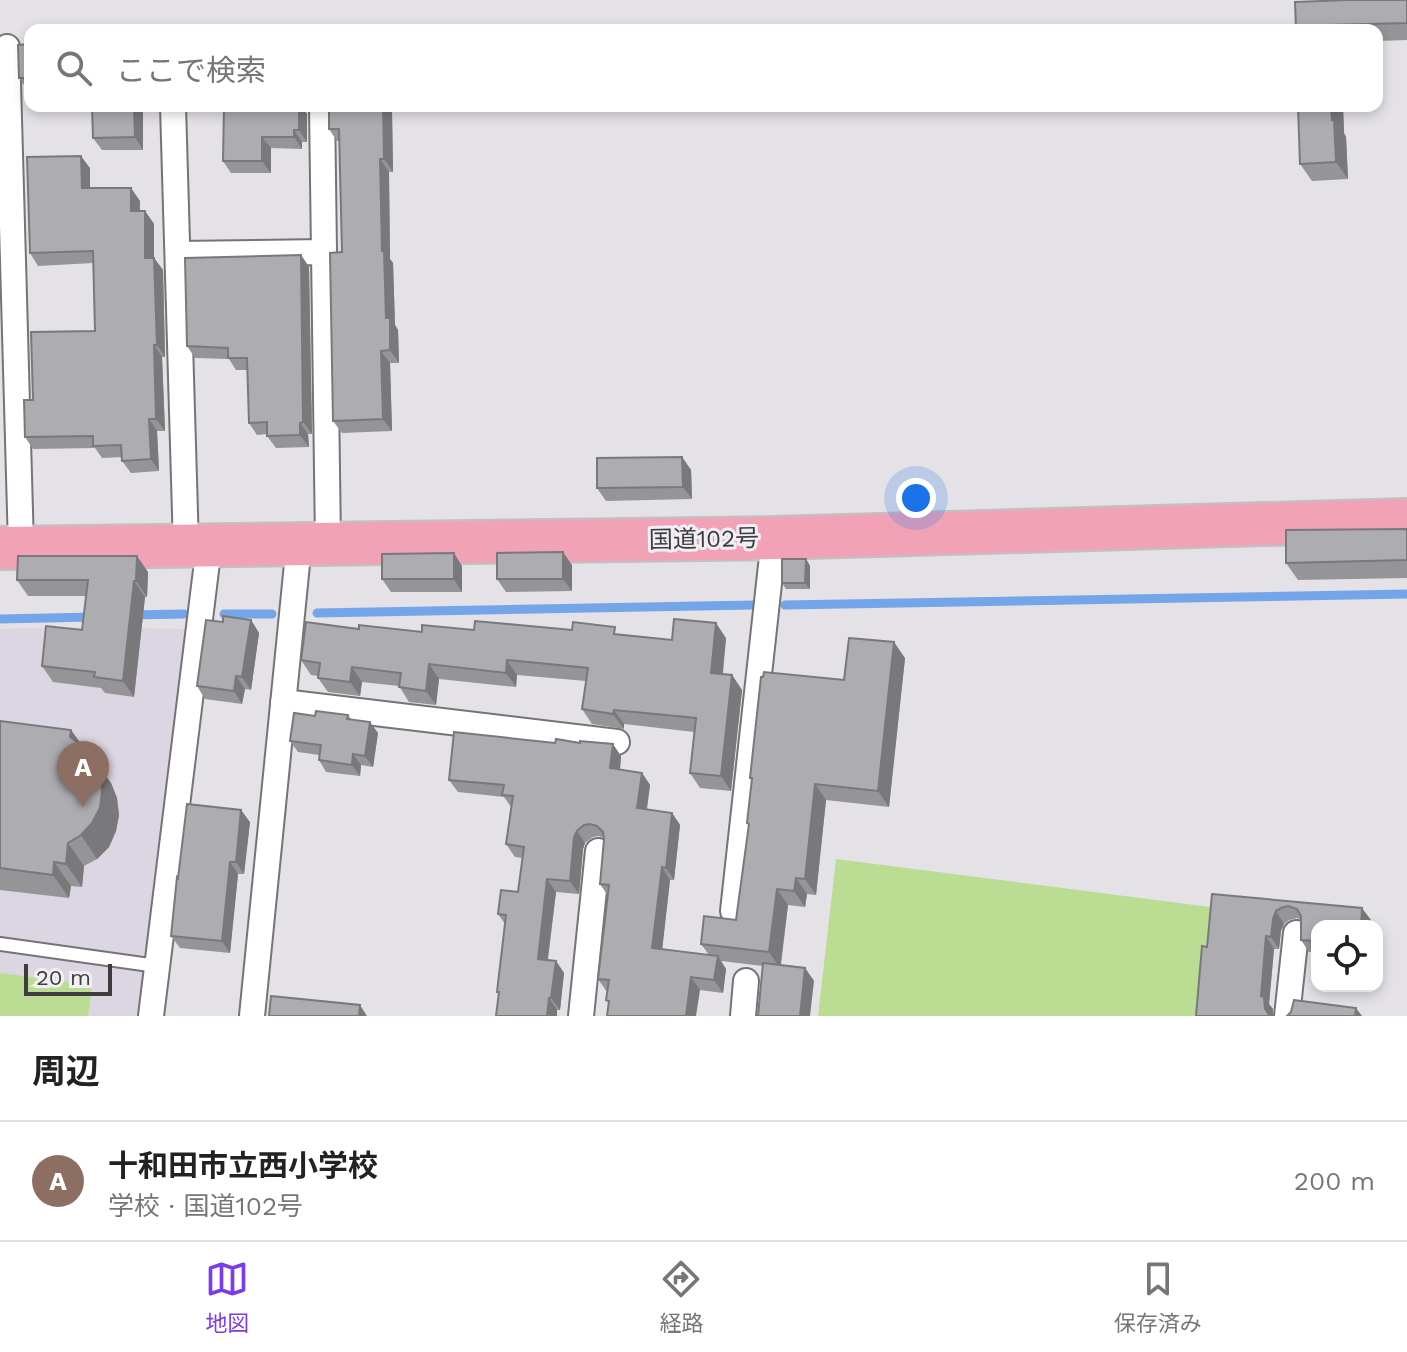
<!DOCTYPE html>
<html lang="ja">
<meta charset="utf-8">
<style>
body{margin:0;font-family:"Work Sans","Noto Sans JP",sans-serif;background:#f6f6f6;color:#222}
.controls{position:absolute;right:24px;bottom:24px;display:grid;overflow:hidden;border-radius:16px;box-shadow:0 4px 12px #0003}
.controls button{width:72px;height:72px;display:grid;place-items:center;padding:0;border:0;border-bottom:2px solid #e0e0e0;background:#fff;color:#222;font:40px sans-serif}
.scale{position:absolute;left:24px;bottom:20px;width:88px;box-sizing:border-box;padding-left:8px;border:4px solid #3d3c3e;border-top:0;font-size:22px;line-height:28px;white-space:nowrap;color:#3d3c3e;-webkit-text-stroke:6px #f1eff4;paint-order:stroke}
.you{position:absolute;left:916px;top:498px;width:28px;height:28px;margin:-20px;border:6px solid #fff;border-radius:50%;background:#1a73e8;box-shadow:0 0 0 12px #1a73e833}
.badge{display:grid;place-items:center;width:52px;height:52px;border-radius:50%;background:#7c3aed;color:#fff;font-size:26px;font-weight:700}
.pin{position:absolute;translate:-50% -66px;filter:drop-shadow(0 2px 4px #0008)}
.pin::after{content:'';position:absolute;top:42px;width:28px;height:24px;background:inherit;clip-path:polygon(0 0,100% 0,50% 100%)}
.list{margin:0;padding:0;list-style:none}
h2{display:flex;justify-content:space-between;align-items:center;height:104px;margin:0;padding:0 32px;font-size:34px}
h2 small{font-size:26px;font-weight:400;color:#767676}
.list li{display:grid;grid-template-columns:52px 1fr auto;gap:24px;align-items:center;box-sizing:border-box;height:120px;padding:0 32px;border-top:2px solid #e0e0e0}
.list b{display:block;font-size:30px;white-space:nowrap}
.list p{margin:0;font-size:26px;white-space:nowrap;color:#767676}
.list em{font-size:26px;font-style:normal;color:#767676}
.icon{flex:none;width:44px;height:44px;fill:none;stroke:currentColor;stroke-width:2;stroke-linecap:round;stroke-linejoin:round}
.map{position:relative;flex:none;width:1407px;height:1016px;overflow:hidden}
.search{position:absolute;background:#fff;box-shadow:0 4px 12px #0003;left:24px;right:24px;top:24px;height:88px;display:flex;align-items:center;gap:20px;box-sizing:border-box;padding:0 28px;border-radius:16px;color:#767676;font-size:30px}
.sheet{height:224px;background:#fff}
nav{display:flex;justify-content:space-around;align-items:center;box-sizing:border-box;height:112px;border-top:2px solid #e0e0e0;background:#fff;font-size:22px;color:#767676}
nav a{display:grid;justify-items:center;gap:4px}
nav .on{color:#7c3aed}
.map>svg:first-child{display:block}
.built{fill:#dbd6e2}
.green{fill:#bbdc93}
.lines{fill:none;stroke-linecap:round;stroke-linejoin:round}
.stream{stroke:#74a5e9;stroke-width:9}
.lane-casing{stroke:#757377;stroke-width:16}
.street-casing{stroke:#757377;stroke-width:28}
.highway-casing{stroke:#c1c1c1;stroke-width:46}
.lane{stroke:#fff;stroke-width:12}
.street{stroke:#fff;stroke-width:24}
.highway{stroke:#f1a2b7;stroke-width:42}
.wall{fill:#959497}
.shaded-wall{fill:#79787b}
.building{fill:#adacb0;stroke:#79787b;stroke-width:2}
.labels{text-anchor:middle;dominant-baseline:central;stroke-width:6;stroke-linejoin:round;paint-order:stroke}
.street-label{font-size:24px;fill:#3d3c3e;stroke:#f1eff4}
</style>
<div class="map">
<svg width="1407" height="1016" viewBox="0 0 1407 1016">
<rect width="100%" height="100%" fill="#e4e2e7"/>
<!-- built -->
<path class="built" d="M57,627L188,629L140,1016H0V629Z"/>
<!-- green -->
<path class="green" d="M836,859L1210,907L1199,1016H818Z
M0,973L92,985L88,1016H0Z"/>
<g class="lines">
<!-- stream -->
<path class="stream" d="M785,605L1407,594
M317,613L754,605
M224,614H272
M131,615L184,614
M0,619L93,617"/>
<defs>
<path id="lane" d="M0,944L157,966"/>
<path id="street" d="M7,47L21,547
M173,106L186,547
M322,106L328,543
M178,254L324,252
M283,702L617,742
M733,911L774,538
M151,1016L209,546
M252,1016L299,544
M581,1016L598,851
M743,1016L746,981
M1287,1016L1296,933"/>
<path id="highway" d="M0,548L774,538L1407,520"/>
</defs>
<!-- lane casing -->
<use href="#lane" class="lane-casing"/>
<!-- street casing -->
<use href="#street" class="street-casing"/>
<!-- highway casing -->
<use href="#highway" class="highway-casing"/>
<!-- lane -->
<use href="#lane" class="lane"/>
<!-- street -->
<use href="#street" class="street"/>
<!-- highway -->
<use href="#highway" class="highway"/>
</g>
<!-- wall -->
<path class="wall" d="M1407,0V40L1377,41V30H1296Z
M30,44V91H28L19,78Z
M92,106H143V150H102L93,138Z
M224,106L307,114V142H302V149L271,148V173H231L223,161Z
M1298,106H1343L1344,133L1346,137L1348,179L1312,181L1300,164Z
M392,111L393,172H389L390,259L393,263L395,325L398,330L399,363H390L392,431L342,433L333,421L342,252L339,141H337L329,129Z
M90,168V188L140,201V211H145L154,224V258L163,270L165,357H162L165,431H157L159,471L131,473L122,461V457L102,458L95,448L33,449L25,437L33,400L95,331L93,263L38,266L30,253Z
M301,255L309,267L312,434H308L309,447L276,448L267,436V434L257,435L249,423L247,370H236L229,359L195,358L187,346Z
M682,457L691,470L692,499L606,501L597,488Z
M1407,529V578L1298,580L1286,563Z
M806,559L810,566V589H786L782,583Z
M572,565V591L506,592L497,579Z
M462,566V592H391L382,579Z
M148,572L147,597H145L134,697L105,693L101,688L53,682L42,666L82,630L86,596H28L17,580Z
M251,620L259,633L251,690L245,689L242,704L205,699L197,686L223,622Z
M359,629L422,632L474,630L620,635L672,640L726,638L723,674L732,675L742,690L731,791L700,788L690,773L694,732L624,724V729L592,724L582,709L586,681L517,675L516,687L439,679L436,705L409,702L399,686L362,682L360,696L328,692L318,678V676L311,675L301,660Z
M905,658L889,807L826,800L816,895L807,894L805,907L788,905L781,965L805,968L814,981L763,966L721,961L726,969L723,993L700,990L609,1004L606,1000L607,992L598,979L608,896L600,884L604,838L599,836L593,837L585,843L583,849L579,894L556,892L548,960L556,961L564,973L560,1010H557V1016H496L498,994L497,992L505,924L498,914L518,892L523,858L515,857L506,844L511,807L504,797L458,792L449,780L621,756L620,770L642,773L650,785L647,810L672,813L680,825L674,880H670L662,949L709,955L701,944L736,920L749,826L747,823L752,781L750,778L844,680Z
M348,715L351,719L378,733L373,767L361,765L360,776L326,772L319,760V755L298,752L290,741L315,716Z
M0,721L83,746L111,783L117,798L119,815L116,831L109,847L97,859L84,866L82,887L71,886L69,898L0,890Z
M250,822L244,874H238L230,953L180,948L171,936L178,878Z
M1212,894L1371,920L1317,926V952H1309L1301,940V920L1297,918L1289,920L1284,924L1281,931L1279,949H1274L1269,1004L1273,1009V1016H1196L1207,947Z"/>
<!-- shaded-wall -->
<path class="shaded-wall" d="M134,106H143V150L135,137Z
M299,106H301L307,114V142L299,130Z
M383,106H389L392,111L393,172L384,159Z
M1331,106H1343L1344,133L1346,137L1348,179L1336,162Z
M294,130L302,142V149L294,137Z
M262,137L271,148V173L262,161Z
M81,156L90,168V201L82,188Z
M380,159L389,172L390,259L393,263L395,325L398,330L399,363L390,350L386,318L382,251Z
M131,188L140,201L139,224L131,211Z
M145,211L154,224V270L145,258Z
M301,255L309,267L312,434L303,422Z
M154,258L163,270L165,357L157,345Z
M154,345L162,357L165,431L156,419Z
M381,351L390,363L392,431L383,419Z
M149,419L157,431L159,471L151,459Z
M300,423L308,434L309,447L300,435Z
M682,457L691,470L692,499L683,487Z
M563,552L572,565V591L563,579Z
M454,553L462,566V592L454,579Z
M137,556L148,572L147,597L136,581Z
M806,559L810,566V589L805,583Z
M134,581L145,597L134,697L123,681Z
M251,620L259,633L251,690L242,677Z
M716,623L726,638L721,688L711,673Z
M894,642L905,658L889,807L878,791Z
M507,660L517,675L516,687L506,673Z
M429,664L439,679L436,705L426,691Z
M352,667L362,682L360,696L350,682Z
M732,675L742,690L731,791L721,776Z
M236,676L245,689L242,704L234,691Z
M614,710L624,724V729L613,714Z
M370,722L378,733L373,767L365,756Z
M71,730L88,753L70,737Z
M613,744L621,756L619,781L610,768Z
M353,754L361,765L360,776L352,765Z
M94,760L111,783L117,798L119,815L116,831L109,847L97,859L81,835Z
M642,773L650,785L645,820L637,808Z
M815,784L826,800L816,895L805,879Z
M241,810L250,822L244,874L236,862Z
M672,813L680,825L674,880L666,868Z
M577,831L585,843L583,849L579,894L570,881L574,837Z
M68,843L84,866L82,887L66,864Z
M54,862L71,886L69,898L53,875Z
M230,862L238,874L230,953L222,941Z
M662,867L670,880L661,960L652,948Z
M796,878L807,894L805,907L794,891Z
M547,879L556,892L546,971L538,959Z
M777,889L788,905L780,968L769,952Z
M1362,908L1371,920L1370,926H1361Z
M1276,911L1284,924L1281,931L1279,949L1271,937L1273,919Z
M1266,936L1274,949L1269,1004L1273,1009V1016H1269L1265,1009L1261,996Z
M718,956L726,969L723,993L714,980Z
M556,961L564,973L560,1010L551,998Z
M805,968L814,981L810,1016H800Z
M691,977L700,990L696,1016H686Z
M549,998L557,1010V1016H547Z
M360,1005L367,1016H359Z
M1356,1008L1362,1016H1355Z"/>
<!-- building -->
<path class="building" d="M1348,0H1407V23L1329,25V30H1296L1295,2Z
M30,44V78H19L18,45Z
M92,106H134L135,137L93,138Z
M224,106H299V130H294V137H262V161H223Z
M329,106H383L384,159H380L382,251H384L386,318H390V350L381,351L383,419L333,421L330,253L342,252L339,129H329Z
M1298,106H1331L1332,120H1334L1336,162L1300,164Z
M81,156L82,188H131V211H145V258H154L157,345H154L156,419H149L151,459L122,461L121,445L93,446V436L25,437L24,400H33L31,332L95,331L93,251L30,253L27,157Z
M301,255L303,422L300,423V435L267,436V422L249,423L247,358H228V348L187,346L185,258Z
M682,457L683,487L597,488V458Z
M1407,529V560L1286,563V530Z
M563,552V579H497V553Z
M454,553V579H382V554Z
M18,556H137L136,581H134L123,681L94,677L95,672L42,666L46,626L82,630L88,580H17Z
M782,559H806L805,583H782Z
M223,616L251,620L242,677L236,676L234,691L197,686L206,620L223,622Z
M674,619L716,623L711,673L732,675L721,776L690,773L696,718L614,710L613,714L582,709L588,668L507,660L506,673L429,664L426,691L399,687L401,673L352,667L350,682L318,678L320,663L301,660L306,622L359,629V625L422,632V625L474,630L475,621L572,630L573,622L615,627L614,634L672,640Z
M849,638L894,642L878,791L815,784L805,879L796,878L794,891L777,889L769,952L701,944L704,916L736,920L749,824L747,823L752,778H750L761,677H763L764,672L844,680Z
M316,711L348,715L347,719L370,722L365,756L353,754L352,765L319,760L321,745L290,741L294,713L315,716Z
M0,721L71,730L70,737L84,747L94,760L101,775L102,791L100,808L92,823L81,835L68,843L66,864L54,862L53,875L0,868Z
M454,732L555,743L556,739L580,743V741L613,744L610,768L642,773L637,808L672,813L666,868L662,867L652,948L718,956L714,980L691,977L686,1016H607L609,1001L606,1000L609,980L598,979L609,885L600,884L604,839L603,832L597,826L590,824L584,825L577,831L574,837L570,881L547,879L538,959L556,961L551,998H549L547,1016H496L499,992H497L506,915L498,914L501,890L518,892L524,847L506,844L513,796L502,795L504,785L449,780Z
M187,804L241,810L236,862H230L222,941L171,936L177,877L178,878Z
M1212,894L1362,908L1361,926H1317V941L1301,940V916L1297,909L1288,906L1281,908L1276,911L1273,919L1271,937L1266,936L1261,996L1264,997L1265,1009L1270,1016H1196L1202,946L1207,947Z
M763,963L805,968L800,1016H758Z
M271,996L360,1005L359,1016H269Z
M1294,1000L1356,1008L1355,1016H1287L1291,1012Z"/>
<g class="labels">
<!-- street labels -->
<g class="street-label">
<text transform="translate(704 539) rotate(-1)">国道102号</text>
</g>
</g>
</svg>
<div class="controls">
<button><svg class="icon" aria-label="locate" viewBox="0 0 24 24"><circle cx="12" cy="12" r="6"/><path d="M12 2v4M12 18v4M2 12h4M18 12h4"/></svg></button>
</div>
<div class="scale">20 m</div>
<div class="you"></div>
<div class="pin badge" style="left:83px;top:807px;background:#8d6e63">A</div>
<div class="search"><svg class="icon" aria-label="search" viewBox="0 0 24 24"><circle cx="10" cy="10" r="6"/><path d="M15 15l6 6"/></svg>ここで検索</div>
</div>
<section class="sheet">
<h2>周辺<small></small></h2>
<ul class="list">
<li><span class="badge" style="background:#8d6e63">A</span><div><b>十和田市立西小学校</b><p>学校 · 国道102号</p></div><em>200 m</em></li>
</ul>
</section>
<nav>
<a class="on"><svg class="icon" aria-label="map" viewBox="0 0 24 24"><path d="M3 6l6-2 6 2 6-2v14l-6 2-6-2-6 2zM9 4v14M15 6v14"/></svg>地図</a>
<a><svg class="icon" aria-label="directions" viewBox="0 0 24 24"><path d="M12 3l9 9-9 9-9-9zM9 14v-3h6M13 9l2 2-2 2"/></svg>経路</a>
<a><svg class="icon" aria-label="saved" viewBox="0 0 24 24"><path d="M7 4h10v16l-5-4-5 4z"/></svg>保存済み</a>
</nav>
